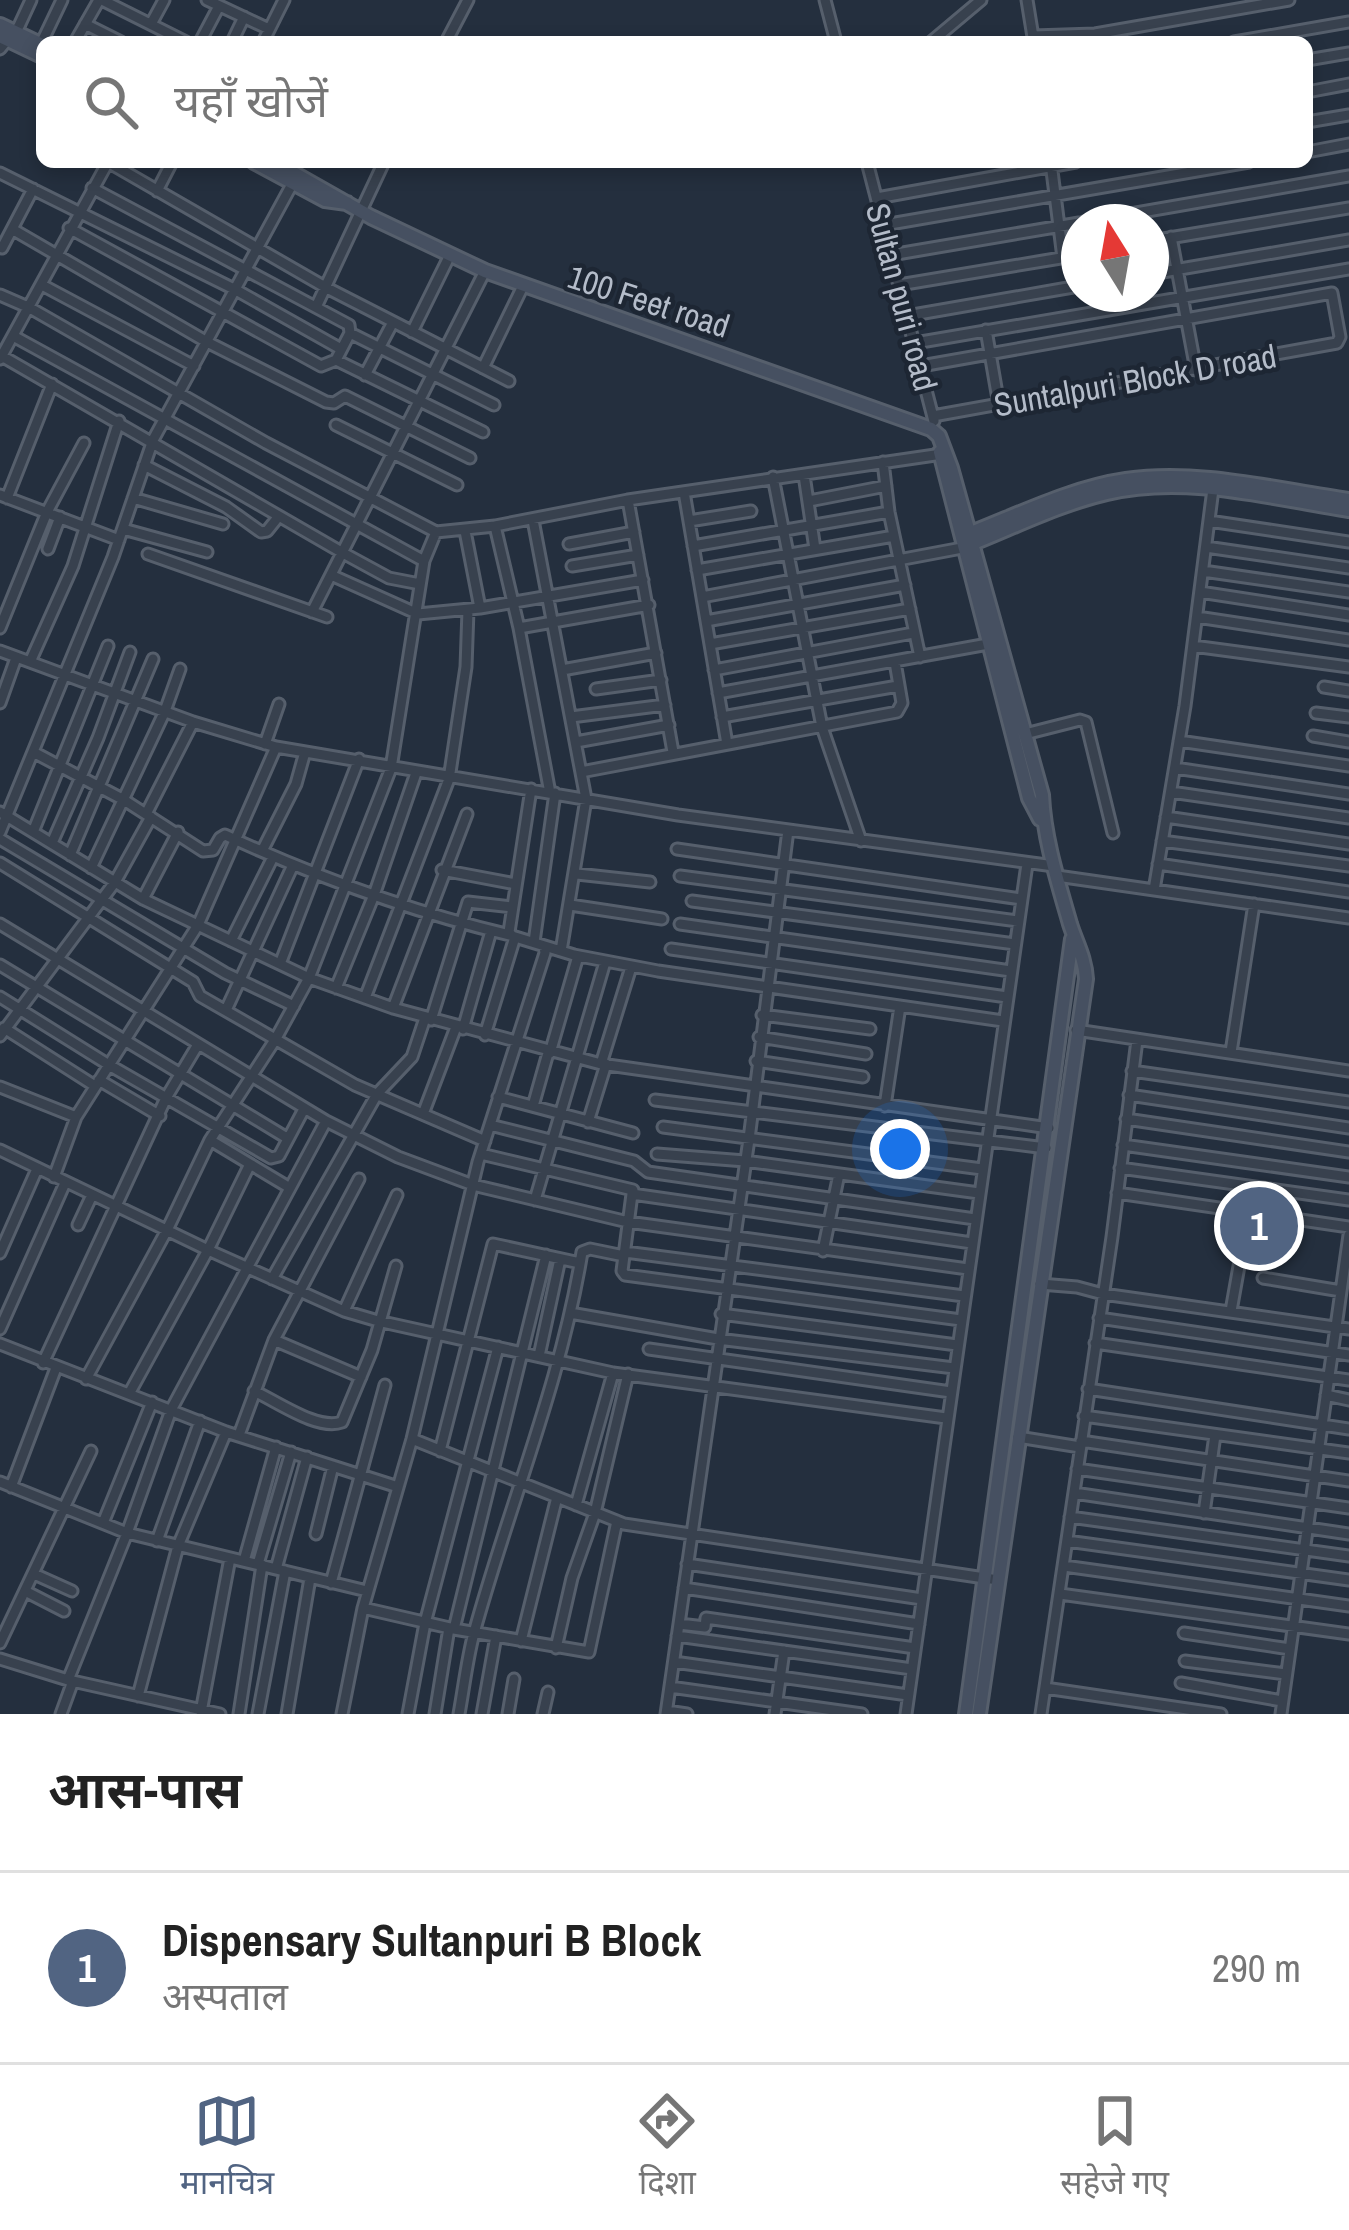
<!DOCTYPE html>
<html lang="hi">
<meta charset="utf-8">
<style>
body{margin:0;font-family:"Archivo Narrow","Noto Sans Devanagari",sans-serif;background:#f2f2f2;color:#222}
.compass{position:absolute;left:1061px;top:204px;width:108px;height:108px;border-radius:50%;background:#fff;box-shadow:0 6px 18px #0003;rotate:349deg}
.you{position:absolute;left:900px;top:1149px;width:42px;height:42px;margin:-30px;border:9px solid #fff;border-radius:50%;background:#1a73e8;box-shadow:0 0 0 18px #1a73e833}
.badge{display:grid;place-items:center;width:78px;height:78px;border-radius:50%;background:#516482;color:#fff;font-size:39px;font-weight:700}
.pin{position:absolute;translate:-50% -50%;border:6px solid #fff;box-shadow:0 3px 12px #0006}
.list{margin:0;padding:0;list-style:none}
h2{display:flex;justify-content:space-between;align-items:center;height:156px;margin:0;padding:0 48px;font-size:51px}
h2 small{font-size:39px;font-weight:400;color:#767676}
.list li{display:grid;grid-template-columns:78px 1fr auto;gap:36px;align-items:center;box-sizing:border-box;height:192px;padding:0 48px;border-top:3px solid #e0e0e0}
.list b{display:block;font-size:45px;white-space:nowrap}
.list p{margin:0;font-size:39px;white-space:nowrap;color:#767676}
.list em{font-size:39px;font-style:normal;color:#767676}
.icon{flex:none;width:66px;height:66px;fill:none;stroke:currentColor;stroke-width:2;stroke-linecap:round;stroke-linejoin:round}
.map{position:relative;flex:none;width:1349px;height:1714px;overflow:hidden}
.search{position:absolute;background:#fff;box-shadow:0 6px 18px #0003;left:36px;right:36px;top:36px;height:132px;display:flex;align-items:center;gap:30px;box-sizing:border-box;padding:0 42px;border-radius:18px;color:#767676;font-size:45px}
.sheet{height:348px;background:#fff}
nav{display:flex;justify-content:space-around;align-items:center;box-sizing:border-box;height:168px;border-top:3px solid #e0e0e0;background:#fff;font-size:33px;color:#767676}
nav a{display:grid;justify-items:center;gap:6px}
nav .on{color:#516482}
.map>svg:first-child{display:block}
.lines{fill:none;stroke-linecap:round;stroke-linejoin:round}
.street-casing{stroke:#565f6c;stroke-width:15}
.secondary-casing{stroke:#565f6c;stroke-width:18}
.street{stroke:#38414e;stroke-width:9}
.secondary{stroke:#465061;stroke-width:12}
.labels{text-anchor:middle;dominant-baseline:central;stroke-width:9;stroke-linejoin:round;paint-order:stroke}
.street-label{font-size:33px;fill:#b4bcc9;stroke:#1d2633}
</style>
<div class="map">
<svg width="1349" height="1714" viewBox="0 0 1349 1714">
<rect width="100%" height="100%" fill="#242f3e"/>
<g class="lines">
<defs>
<path id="street" d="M102,0L186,42
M207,0L269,29
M825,0L836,42
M1027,0L1033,37
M85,24L121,42
M151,24L164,0
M1033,36L1095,34L1289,0
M75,42L99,0
M200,42L219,6
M232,42L244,17
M263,42L284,0
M446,42L468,0
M931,42L981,0
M1234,42L1349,22
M41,44L62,0
M0,49L19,26L31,0
M1307,60L1349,53
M1307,92L1349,84
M1307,122L1349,115
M1307,152L1349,144
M108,162L325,287L509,381
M867,162L934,421
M1051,163L1063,258
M0,173L236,290L341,349
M157,191L172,162
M877,198L1076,162
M1084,222L1349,176
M884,225L1249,162
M69,228L321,366L336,360L350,333L349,325L92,188
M12,229L207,342L326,402L334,403L345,396L470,458
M1171,237L1196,370
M1151,241L1349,208
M2,248L33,189
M891,255L1079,223
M1151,274L1349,240
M42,285L194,366
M899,285L1079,255
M0,295L30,308L266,443L436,532L495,526L628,500L942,454
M316,307L384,162
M907,316L1079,286
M986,330L999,405
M412,332L449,257
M350,333L494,405
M15,337L424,561
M915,343L1349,269
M0,355L343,553L389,578L420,584
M0,359L108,162
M336,360L483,432
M921,366L1332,293L1340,337L1337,343L933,416
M483,368L523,286
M365,375L393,322
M336,425L457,485
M883,462L889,512L920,657
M144,465L226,507L261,532L267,531L279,516
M804,475L815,549
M773,477L822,727L861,841
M684,492L727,744
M0,495L119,540
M7,498L52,384
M133,498L223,524
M628,500L673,752
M809,501L886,486
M533,520L586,799L561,951
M689,521L751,511
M1209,521L1349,542
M495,526L519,628L550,793
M123,529L207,552
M465,531L480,608
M569,544L634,532
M693,546L889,512
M1206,547L1349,568
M48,549L60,517
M148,554L327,617
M572,566L638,555
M697,570L894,536
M1203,571L1349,592
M331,575L418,614L480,608L643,580
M1200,592L1349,615
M702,597L962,548
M312,612L485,271
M1197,617L1349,640
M706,621L905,585
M0,628L47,512L84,443
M519,628L649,605
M710,644L910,609
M1193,646L1349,667
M0,651L193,722L276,747L678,815L1054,866
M30,662L73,566L119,421
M562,670L656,653
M714,670L913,633
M1324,687L1349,691
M596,689L661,680
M718,693L988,644
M0,703L16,658
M1316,713L1349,717
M571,717L665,705
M722,717L898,686
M1025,734L1080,720L1086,722L1113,833
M1313,736L1349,742
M1179,741L1349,766
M576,742L669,725
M265,744L279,704
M35,753L124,800L203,851L213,850L220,838L225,835C317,877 411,912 510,935
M1175,768L1349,794
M581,772L897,712L902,703L895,662
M531,789L509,932L512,936L574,955L658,971L1003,1021
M1171,792L1349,818
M0,812L143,899L309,978L393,1008L601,1064L1049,1128
M146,814L193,722
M1166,817L1349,844
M0,832L113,557L153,440L296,177
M33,832L108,646
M0,839L225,973L294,1006
M1162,841L1349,866
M52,843L98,738L130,652
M677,849L1021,899
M262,851L296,784L305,752
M70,855L153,659
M0,863L193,982L200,996L355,1085L485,1141
M1158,864L1349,892
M91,868L165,711L180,669
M442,870L516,884
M577,874L650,882
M680,876L1018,921
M1057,876L1349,918
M1154,890L1185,706L1213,489
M143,899L178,832
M692,901L1015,944
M570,905L662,919
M0,924L326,1121L398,1157L473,1185L628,1222L968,1269
M680,924L1011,971
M231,941L273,857
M534,942L555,793
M671,949L1007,997
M280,964L359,759
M0,965L287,1138
M336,988L374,895L416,773
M0,997L109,1065L271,1158L279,1156L304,1109
M365,998L449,779L466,667L468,610
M393,1008L467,814
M226,1010L293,865
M762,1015L870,1029
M431,1020L468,902L512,907
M4,1028L95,1086
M463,1029L491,931
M1076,1030L1349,1071
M485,1035L515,937
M0,1036L115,882L151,817
M759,1037L866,1054
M1231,1052L1254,904
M550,1053L578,956
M756,1061L863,1077
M601,1064L631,967
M1132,1071L1349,1102
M99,1080L160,1116
M0,1087L76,1117
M1129,1095L1349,1128
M498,1097L633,1133
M655,1100L1046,1148
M533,1106L548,1053
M885,1106L900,1006
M423,1114L456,1027
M1126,1119L1349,1152
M588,1122L606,1064
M490,1125L634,1161L648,1172L975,1219
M663,1127L982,1169
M1123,1145L1349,1177
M0,1150L208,1250L344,1311L378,1321L613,1373L946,1418
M481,1154L633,1190L632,1194L972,1243
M657,1154L745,1161L979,1193
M250,1164L290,1188
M1120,1168L1349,1200
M54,1177L76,1117L198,925L276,747
M1117,1193L1349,1227
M632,1194L622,1271L625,1275L961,1320
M535,1200L605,962
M78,1225L92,1195
M823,1251L839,1174
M625,1252L964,1296
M0,1253L37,1169
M1263,1278L1341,1291
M272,1279L377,1094L412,1057L425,1018
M1040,1284L1077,1287L1103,1294L1349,1329
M344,1311L397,1195
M1231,1311L1249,1210
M570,1313L718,1339L954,1368
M721,1314L957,1345
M1099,1318L1349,1355
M0,1329L65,1183
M274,1340L361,1377
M1095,1343L1349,1380
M0,1344L226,1432L395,1486
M649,1349L951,1392
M539,1356L560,1259
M43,1363L166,1098L197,1046
M86,1379L168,1228L210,1140
M1088,1389L1349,1429
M254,1391C278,1402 318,1431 342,1422L372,1350L396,1266
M129,1394L208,1250L250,1164L210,1140L275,1040L309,978L391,768L424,561L436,532
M1326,1395L1349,1400
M1084,1416L1349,1453
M239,1435L274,1340L359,1179
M1018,1437L1080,1447
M412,1439L624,1524L998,1580
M1081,1441L1349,1481
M440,1451L493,1244L580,1263
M1077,1469L1349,1508
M0,1482L127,1533L367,1591
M11,1487L56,1368
M1074,1493L1349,1534
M576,1505L613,1373
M1204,1513L1215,1435
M1070,1517L1349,1556
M103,1523L152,1402
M316,1534L333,1466
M157,1541L200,1421
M1067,1541L1349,1580
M244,1561L276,1447
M258,1564L291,1452
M687,1564L922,1599
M1064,1566L1349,1606
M276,1569L307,1457
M34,1574L72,1591
M331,1583L385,1385
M684,1588L919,1624
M25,1591L64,1611
M1060,1594L1349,1634
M363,1608L454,1629L589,1652L617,1521
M679,1624L705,1627L706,1618L915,1648
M454,1629L546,1255
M1184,1633L1290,1649
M677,1636L912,1669
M521,1641L557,1497
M0,1643L91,1451
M556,1648L572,1578L595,1513L628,1374
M0,1659L68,1680L220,1714
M1185,1661L1286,1674
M674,1662L908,1695
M68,1680L127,1533L171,1410L326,1121
M1181,1683L1282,1701
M670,1687L862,1714
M1045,1688L1221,1714
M138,1696L178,1546L226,1432
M667,1711L687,1714
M201,1712L230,1558
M61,1714L73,1681
M239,1714L262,1565
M258,1714L285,1571
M287,1714L310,1578
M342,1714L363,1608L412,1439L478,1162L545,953L544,946
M408,1714L425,1623L498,1347
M435,1714L449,1628
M459,1714C464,1687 467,1659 474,1633C509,1505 561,1383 582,1252L590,1249L624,1256
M482,1714L496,1636
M508,1714L514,1679
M543,1714L548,1692
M666,1714L749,1139L788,830
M775,1714L784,1651
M906,1714L1027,864
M1041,1714L1112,1237L1137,1040
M1281,1714L1349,1235"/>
<path id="secondary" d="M0,25L42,45
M0,36L42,56
M254,162L325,200L347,203
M274,162L371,217L485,271L931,429L939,436
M939,436L951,468L1042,795C1044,839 1058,882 1070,924C1076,943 1085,958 1086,979L979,1714
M940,452L1029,798L1040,819
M966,535C1018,515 1071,488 1126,480C1198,469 1277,490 1349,500
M966,546C1012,528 1059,504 1107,493C1185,474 1271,498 1349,510
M966,1714L1072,939"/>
</defs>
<!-- street casing -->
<use href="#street" class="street-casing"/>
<!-- secondary casing -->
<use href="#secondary" class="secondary-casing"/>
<!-- street -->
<use href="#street" class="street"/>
<!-- secondary -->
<use href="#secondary" class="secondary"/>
</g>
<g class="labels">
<!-- street labels -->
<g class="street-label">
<text transform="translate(902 297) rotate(75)">Sultan puri road</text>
<text transform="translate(649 301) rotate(18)">100 Feet road</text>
<text transform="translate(1135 380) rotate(-10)">Suntalpuri Block D road</text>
</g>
</g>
</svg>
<svg class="compass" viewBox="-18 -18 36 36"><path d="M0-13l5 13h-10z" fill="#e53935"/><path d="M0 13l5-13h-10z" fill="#767676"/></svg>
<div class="you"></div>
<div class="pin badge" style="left:1259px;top:1226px">1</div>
<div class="search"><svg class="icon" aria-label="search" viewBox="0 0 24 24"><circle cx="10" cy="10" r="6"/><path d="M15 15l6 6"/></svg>यहाँ खोजें</div>
</div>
<section class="sheet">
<h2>आस-पास<small></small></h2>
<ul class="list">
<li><span class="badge">1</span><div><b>Dispensary Sultanpuri B Block</b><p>अस्पताल</p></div><em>290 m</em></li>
</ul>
</section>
<nav>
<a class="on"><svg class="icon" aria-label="map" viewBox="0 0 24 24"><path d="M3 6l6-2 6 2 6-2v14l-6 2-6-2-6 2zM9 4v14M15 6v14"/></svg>मानचित्र</a>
<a><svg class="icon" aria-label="directions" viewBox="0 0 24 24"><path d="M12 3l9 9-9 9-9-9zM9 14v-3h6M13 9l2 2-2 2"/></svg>दिशा</a>
<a><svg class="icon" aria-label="saved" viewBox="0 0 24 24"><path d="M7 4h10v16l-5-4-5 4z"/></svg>सहेजे गए</a>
</nav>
